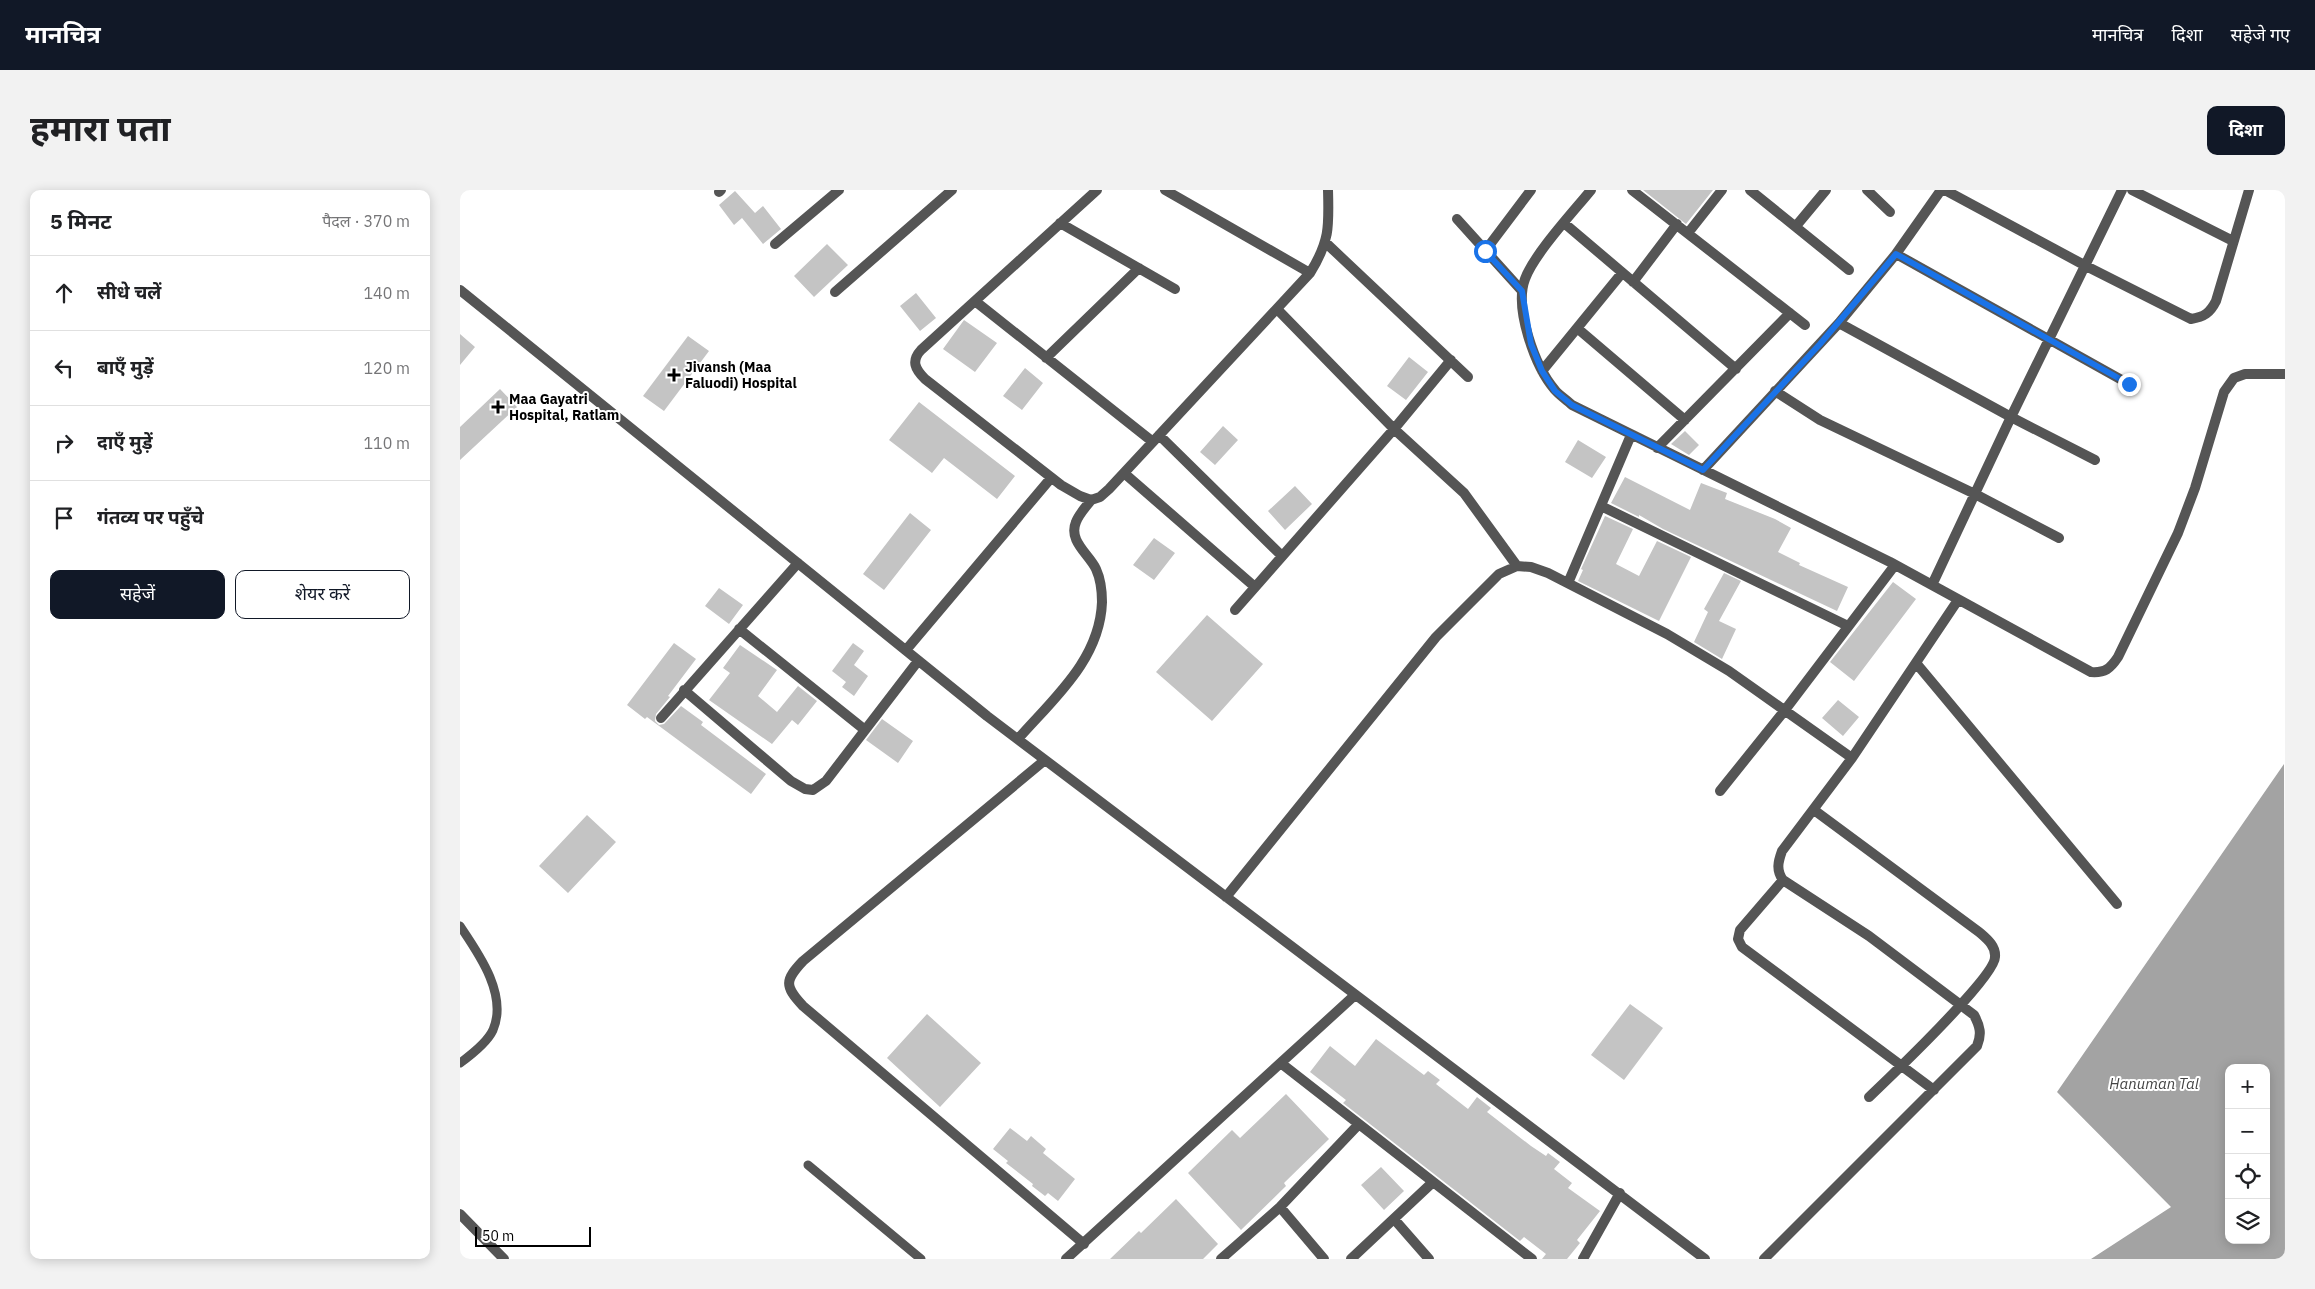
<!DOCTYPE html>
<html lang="hi">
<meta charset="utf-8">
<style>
body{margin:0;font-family:"IBM Plex Sans","Noto Sans Devanagari",sans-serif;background:#f2f2f2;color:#202124}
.controls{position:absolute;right:15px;bottom:15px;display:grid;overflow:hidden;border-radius:10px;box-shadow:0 2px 12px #0003}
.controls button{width:45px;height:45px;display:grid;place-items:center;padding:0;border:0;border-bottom:1px solid #e0e0e0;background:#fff;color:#202124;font:25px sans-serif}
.scale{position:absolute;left:15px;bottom:12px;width:116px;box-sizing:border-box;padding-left:5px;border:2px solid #000;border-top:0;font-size:14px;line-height:18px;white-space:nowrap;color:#000;-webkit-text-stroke:4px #fff;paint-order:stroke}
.stop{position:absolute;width:15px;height:15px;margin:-11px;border:4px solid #1a73e8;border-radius:50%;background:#fff}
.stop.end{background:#1a73e8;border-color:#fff;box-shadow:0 1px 5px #0008}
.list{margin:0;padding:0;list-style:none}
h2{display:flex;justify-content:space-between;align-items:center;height:65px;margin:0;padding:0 20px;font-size:21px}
h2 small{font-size:16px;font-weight:400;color:#757577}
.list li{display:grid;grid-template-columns:32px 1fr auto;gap:15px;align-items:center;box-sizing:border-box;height:75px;padding:0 20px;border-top:1px solid #e0e0e0}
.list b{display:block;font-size:19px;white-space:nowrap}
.list em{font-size:16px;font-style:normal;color:#757577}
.actions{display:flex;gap:10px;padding:15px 20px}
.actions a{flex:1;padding:11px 0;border:1px solid #111827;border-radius:10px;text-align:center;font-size:18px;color:#111827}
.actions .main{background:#111827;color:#fff}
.icon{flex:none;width:28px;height:28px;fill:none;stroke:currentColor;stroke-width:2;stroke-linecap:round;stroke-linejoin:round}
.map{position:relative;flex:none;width:1825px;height:1069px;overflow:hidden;border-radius:10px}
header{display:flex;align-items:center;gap:30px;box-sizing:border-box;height:70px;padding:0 25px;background:#111827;color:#fff}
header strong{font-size:24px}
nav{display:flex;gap:28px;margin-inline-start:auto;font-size:18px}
.intro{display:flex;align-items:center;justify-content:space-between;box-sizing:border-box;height:120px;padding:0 30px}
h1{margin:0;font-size:35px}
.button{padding:12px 22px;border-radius:10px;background:#111827;color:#fff;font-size:18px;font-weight:700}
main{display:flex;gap:30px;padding:0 30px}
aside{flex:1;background:#fff;border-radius:10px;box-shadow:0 2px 12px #0003}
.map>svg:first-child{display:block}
.water{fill:#a3a3a3;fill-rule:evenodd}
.building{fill:#c4c4c4}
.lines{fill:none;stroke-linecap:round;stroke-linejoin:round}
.lane{stroke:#555;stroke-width:9}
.street{stroke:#555;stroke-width:10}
.route{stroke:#1a73e8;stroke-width:6}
.poi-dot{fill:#000;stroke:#fff;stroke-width:2}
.labels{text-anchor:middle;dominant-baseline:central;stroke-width:4;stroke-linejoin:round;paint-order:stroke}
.poi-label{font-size:14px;font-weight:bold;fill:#000;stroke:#fff;text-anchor:start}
.water-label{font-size:15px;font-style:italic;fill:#444;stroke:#fff}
</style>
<header>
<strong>मानचित्र</strong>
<nav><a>मानचित्र</a><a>दिशा</a><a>सहेजे गए</a></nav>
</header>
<div class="intro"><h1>हमारा पता</h1><a class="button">दिशा</a></div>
<main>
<aside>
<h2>5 मिनट<small>पैदल · 370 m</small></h2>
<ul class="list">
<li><svg class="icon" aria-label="ahead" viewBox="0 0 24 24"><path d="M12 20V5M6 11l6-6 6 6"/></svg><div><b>सीधे चलें</b></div><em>140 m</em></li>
<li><svg class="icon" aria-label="left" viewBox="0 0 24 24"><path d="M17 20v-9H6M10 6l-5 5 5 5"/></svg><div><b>बाएँ मुड़ें</b></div><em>120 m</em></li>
<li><svg class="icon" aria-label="right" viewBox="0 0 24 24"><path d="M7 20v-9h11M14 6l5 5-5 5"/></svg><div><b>दाएँ मुड़ें</b></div><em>110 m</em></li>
<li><svg class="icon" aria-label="arrive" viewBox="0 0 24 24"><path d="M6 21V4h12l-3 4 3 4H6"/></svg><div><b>गंतव्य पर पहुँचे</b></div></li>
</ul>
<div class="actions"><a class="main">सहेजें</a><a>शेयर करें</a></div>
</aside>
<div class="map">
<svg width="1825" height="1069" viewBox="0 0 1825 1069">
<rect width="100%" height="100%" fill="#fff"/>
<!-- water -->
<path class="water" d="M1824,574L1825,1069H1631L1711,1017L1597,902ZM1769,878H1806V1050H1769Z"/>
<!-- building -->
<path class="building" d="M1183,0H1253L1226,34Z
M275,1L295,23L303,16L321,39L303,54L282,28L274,35L259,15Z
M367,54L388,75L354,107L334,86Z
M456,103L476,128L460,141L440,116Z
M504,130L537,153L515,182L483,159Z
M0,144L15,157L0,175Z
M228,146L249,161L204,221L183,206Z
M949,167L968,182L946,210L927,196Z
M565,178L583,193L562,220L543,206Z
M40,199L57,217L0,270V237Z
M459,212L555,286L537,309L484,268L472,283L429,250Z
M763,236L778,250L755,275L740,262Z
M1225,241L1239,255L1229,265L1211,254Z
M1118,250L1146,267L1132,288L1105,272Z
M1165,287L1230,320L1241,293L1267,303L1265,309L1315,329L1331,338L1318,362L1340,373L1339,375L1388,397L1377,421L1203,339L1179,325V327L1151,313Z
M835,296L852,314L825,340L808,321Z
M450,323L471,340L424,400L403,384Z
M1145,326L1173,339L1156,374L1179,386L1197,351L1231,367L1199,431L1118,391L1123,380L1121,379Z
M694,348L715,363L694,390L673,375Z
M1264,383L1281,391L1259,431L1276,439L1262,469L1234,452L1248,422L1244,419Z
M1433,392L1456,409L1394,491L1370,472Z
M259,398L283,415L269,434L245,416Z
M747,425L803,474L752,531L696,482Z
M214,453L236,469L208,506L210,507L196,524L195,531L199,535L204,534L221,516L243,532L241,535L306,584L291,604L187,527L185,529L167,515Z
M393,453L404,461L394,475L408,486L394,506L382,497L386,492L372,481Z
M280,455L317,480L298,506L317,522L338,496L357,511L338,535L332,530L312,554L249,510L270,483L263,478Z
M1378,510L1399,527L1383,546L1362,528Z
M422,529L453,551L438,573L406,550Z
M127,625L156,652L108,703L79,676Z
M1170,814L1203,838L1164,890L1131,865Z
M467,824L521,873L480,917L427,868Z
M916,849L964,885L968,881L980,890L976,894L1008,919L1017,907L1031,918L1027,922L1071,956L1086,966L1088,963L1100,972L1094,979L1112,993L1108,998L1140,1021L1117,1050L1120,1053L1107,1069H1082L1086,1064L1064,1047L1060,1051L883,913L886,910L850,882L870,856L895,876Z
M826,904L869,949L824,993L826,996L781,1040L728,983L772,940L780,948Z
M550,938L567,951L571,946L586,959L583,963L615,989L598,1011L588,1003L585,1006L572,996L573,994L546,973L548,971L533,959Z
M921,977L944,1001L924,1020L901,995Z
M716,1009L758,1054L743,1069H650L679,1041L681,1043Z"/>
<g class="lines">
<!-- lane -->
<path class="lane" d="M0,736C19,764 48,805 33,840C27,853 11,865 0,873
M348,975L461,1069"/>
<!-- street -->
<path class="street" d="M637,0L461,160C451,171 455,179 465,189L601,295L620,306L631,310L640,307L649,299L850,83C870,51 869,36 868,0
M705,0L850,83
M1131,0C1114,21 1074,64 1065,89C1054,118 1075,177 1095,200C1099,205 1107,210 1112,215L1430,372L1631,482C1645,483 1650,479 1658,467L1718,343L1735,298L1764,202L1774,188L1785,184H1825
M1172,0L1345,135
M1290,0L1389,80
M1407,0L1430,22
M1485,0L1626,76L1731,129C1744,127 1750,123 1756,111L1789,0
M1672,0L1773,51
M259,2L261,0
M997,29L1062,101
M600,33L715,99
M1104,33L1276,179
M1336,36L1366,0
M1228,43L1262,0
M866,53L1008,187
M315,54L379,0
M1025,61L1071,0
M1436,64L1669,194
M1173,92L1217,34
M0,100L527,526L1245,1069
M375,102L492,0
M515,111L693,252
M817,119L934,239L1004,303L1057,376
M1379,133L1551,227L1635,270
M1117,138L1225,230
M586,168L679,78
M1082,181L1162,83
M1315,201L1360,230L1515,304L1599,348
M699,245L822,366
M1197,258L1330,123
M1243,280L1379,133L1436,64L1481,0
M664,283L795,397
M1141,316L1388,436
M1108,393L1171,245
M1472,395L1551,227L1662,0
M775,420L934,239L991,170
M279,439L405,540
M446,460L591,288
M1456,473L1657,714
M224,500L331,591L345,599L353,600L366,591L458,471
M201,528L338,373
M558,549C593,509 640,470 642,412C642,401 641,390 636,379C629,364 608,351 616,332C619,324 626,317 631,310
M585,570L343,771C325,790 324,796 343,816L624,1054
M1260,601L1325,520L1435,375
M1354,620L1519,742C1527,749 1536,756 1535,767C1535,787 1429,888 1409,907
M1323,690L1280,740L1278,749L1282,757L1474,900
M766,707L976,447L1039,384L1057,376L1071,377L1088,383L1207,444L1269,481L1392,568
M822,874L1072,1069
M820,1017L864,1069
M0,1024L44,1069
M934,1029L969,1069
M606,1069L895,805
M761,1069L820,1017L898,935
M891,1069L973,992
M1123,1069L1160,1003
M1304,1069L1517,856C1522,844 1520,836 1514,825L1409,746L1323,690C1316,680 1318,672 1322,661L1392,568L1498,410"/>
</g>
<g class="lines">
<!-- route -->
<path class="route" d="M1025,61L1062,101L1071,154L1082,181L1095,201L1112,215L1243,280L1360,154L1436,64L1669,194"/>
</g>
<!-- markers -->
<g class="poi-dot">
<path d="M211.5 177.5h5v5h5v5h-5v5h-5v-5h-5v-5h5z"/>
<path d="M35.5 209.5h5v5h5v5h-5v5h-5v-5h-5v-5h5z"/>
</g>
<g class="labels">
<!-- poi labels -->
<g class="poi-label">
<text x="225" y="177">Jivansh (Maa<tspan x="225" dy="16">Faluodi) Hospital</tspan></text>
<text x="49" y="209">Maa Gayatri<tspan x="49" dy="16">Hospital, Ratlam</tspan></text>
</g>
<!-- water labels -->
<g class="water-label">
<text x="1694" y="893">Hanuman Tal</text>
</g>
</g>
</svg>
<div class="controls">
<button>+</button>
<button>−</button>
<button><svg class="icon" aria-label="locate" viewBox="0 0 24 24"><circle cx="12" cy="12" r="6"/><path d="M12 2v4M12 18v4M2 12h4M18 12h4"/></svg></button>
<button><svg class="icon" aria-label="layers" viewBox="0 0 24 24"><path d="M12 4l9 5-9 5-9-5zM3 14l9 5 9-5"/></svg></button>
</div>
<div class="scale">50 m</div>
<div class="stop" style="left:1025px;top:61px"></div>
<div class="stop end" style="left:1669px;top:194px"></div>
</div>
</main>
